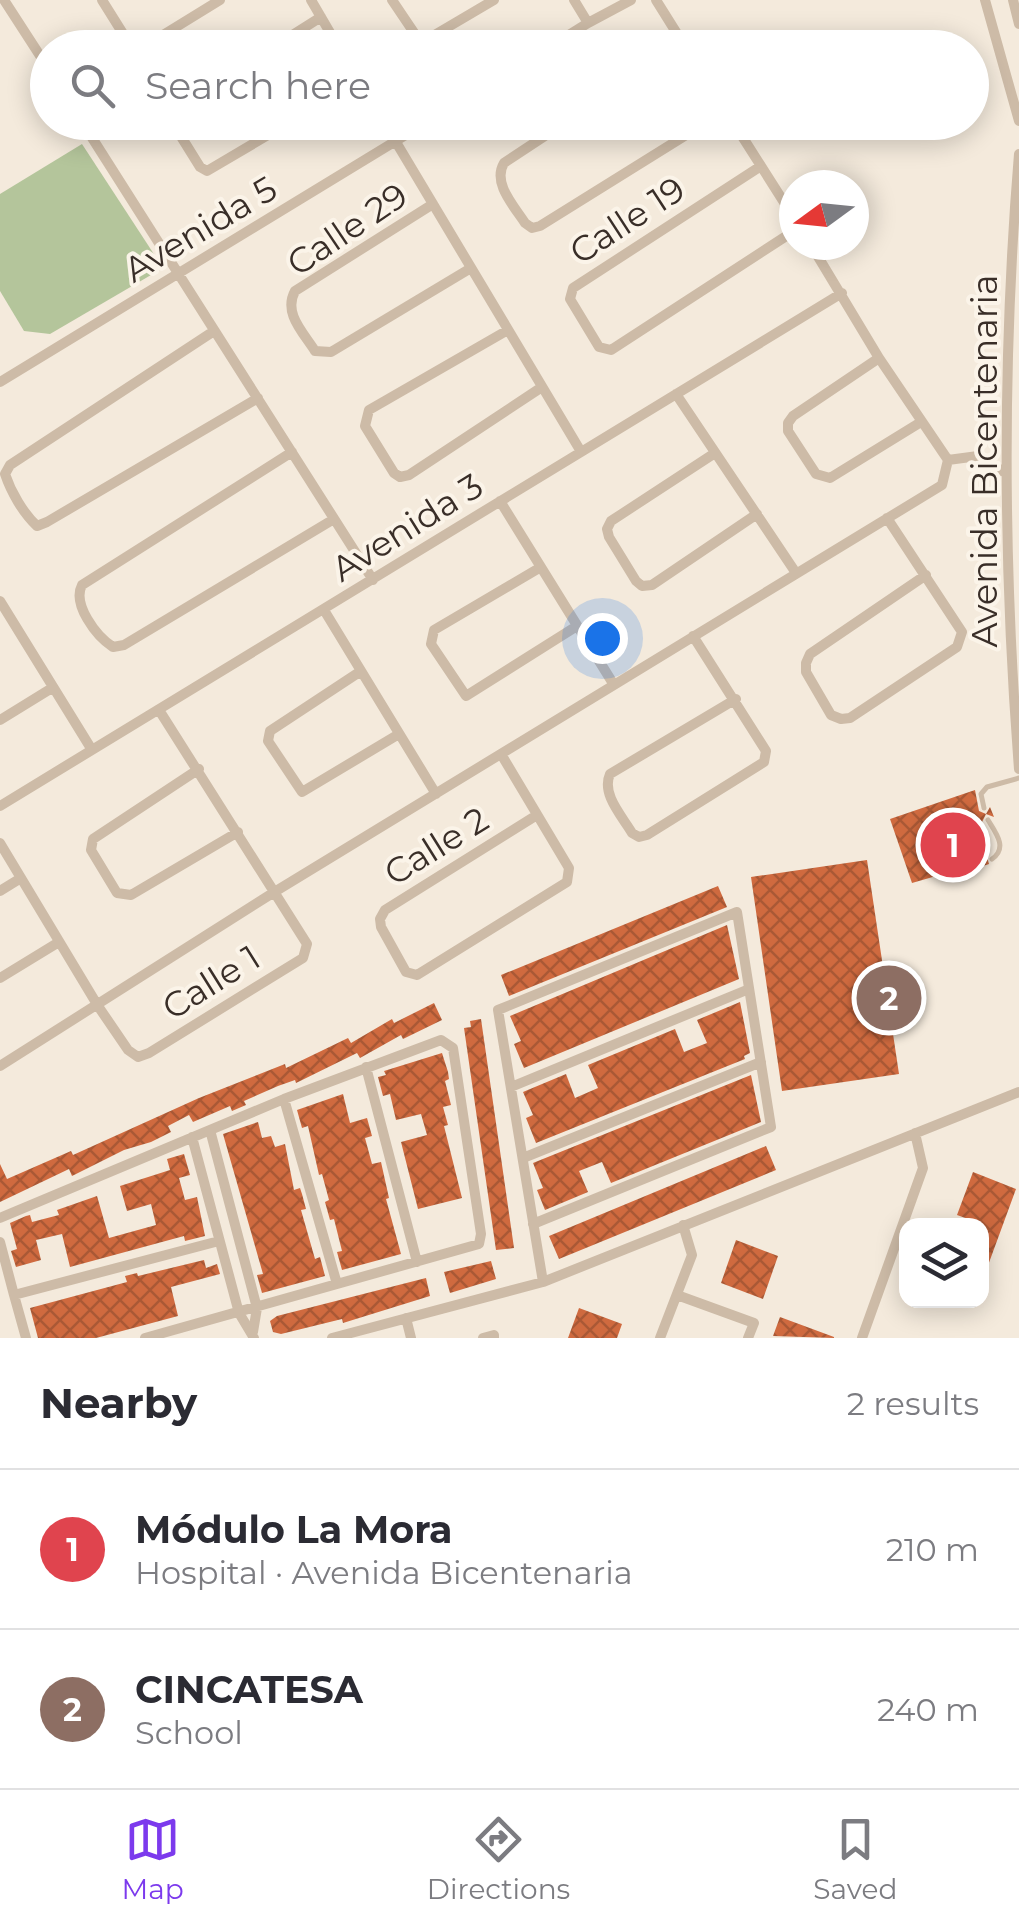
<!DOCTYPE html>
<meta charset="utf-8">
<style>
body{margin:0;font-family:Montserrat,sans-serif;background:#f7f7f7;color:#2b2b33}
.controls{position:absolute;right:30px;bottom:30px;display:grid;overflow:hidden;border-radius:20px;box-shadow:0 5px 25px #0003}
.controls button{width:90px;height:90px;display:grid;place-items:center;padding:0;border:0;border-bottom:2px solid #e1e1e2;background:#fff;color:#2b2b33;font:50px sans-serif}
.compass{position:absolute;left:779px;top:170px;width:90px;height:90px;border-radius:50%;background:#fff;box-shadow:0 5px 25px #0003;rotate:255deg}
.you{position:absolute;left:602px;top:638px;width:35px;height:35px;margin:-25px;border:8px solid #fff;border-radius:50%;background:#1a73e8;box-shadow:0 0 0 15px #1a73e833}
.badge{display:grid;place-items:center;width:65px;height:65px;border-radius:50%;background:#7c3aed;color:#fff;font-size:32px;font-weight:700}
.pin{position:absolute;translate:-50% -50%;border:5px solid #fff;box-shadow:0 2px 10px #0006}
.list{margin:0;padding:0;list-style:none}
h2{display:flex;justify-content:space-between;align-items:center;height:130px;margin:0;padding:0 40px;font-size:42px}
h2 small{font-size:32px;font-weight:400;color:#7c7c81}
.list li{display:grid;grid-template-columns:65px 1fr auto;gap:30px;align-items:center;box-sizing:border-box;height:160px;padding:0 40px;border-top:2px solid #e1e1e2}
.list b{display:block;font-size:38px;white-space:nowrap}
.list p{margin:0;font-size:32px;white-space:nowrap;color:#7c7c81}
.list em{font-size:32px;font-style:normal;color:#7c7c81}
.icon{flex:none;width:55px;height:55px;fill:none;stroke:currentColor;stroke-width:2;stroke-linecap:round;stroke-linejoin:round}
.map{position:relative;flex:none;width:1019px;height:1338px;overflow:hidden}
.search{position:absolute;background:#fff;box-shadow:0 5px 25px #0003;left:30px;right:30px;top:30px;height:110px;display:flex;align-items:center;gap:25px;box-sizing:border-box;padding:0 35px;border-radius:55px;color:#7c7c81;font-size:38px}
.sheet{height:450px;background:#fff}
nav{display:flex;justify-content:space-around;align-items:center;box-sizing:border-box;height:140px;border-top:2px solid #e1e1e2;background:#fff;font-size:28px;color:#7c7c81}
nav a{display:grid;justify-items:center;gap:5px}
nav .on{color:#7c3aed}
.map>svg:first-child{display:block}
.grass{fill:#b4c59b}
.building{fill:url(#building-cross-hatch)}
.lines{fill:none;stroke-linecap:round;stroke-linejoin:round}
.lane{stroke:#cdbba7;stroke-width:5}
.street{stroke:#cdbba7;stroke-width:10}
.labels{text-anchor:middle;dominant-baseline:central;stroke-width:8;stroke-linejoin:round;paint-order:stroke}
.street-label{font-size:35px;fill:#392e28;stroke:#fbf4e9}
</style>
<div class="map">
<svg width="1019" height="1338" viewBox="0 0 1019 1338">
<defs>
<pattern id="building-cross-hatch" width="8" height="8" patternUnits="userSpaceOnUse" patternTransform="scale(2.5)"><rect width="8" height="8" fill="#cf6a3f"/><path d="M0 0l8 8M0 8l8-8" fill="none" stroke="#a95835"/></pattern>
</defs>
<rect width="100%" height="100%" fill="#f4eadc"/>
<!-- grass -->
<path class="grass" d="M82,144L163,268L50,334L24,331L0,291V194Z"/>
<!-- building -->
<path class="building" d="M975,790L979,811L986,814L990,807L994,817L986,814L982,822L977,824L989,864L944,879L943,874L912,883L890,819Z
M867,860L899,1074L782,1091L751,877Z
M718,886L727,907L509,996L501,975Z
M727,925L739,979L524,1068L514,1044L521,1041L510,1016Z
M740,1002L750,1053L744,1056L745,1059L536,1143L526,1118L533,1115L523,1092L566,1074L575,1098L598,1088L588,1065L675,1029L684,1052L707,1043L697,1020Z
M434,1003L442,1020L403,1039L401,1035L360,1058L357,1053L296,1083L295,1080L278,1086L244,1101L246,1105L232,1111L230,1106L193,1122L189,1115L168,1126L171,1132L151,1142L124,1150L72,1176L69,1169L0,1202V1164L7,1179L71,1151L73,1155L199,1098L285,1064L286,1068L348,1038L351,1043L392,1019L394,1023Z
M481,1019L514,1248L496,1250L464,1028L471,1027L470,1021Z
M442,1053L448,1072L449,1079L445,1081L451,1105L443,1107L448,1125L444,1126L462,1198L418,1209L401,1142L427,1135L421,1114L396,1120L390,1094L383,1096L378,1077L386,1075L384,1071Z
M751,1075L761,1122L611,1183L602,1162L579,1171L588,1192L545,1210L537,1190L543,1188L533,1163Z
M343,1094L350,1123L367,1118L372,1136L365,1138L372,1164L381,1162L389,1198L386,1199L401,1254L342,1270L337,1252L342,1251L334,1219L330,1220L325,1202L329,1200L322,1174L319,1175L308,1126L302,1128L297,1110Z
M258,1122L262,1138L271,1136L275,1147L285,1144L294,1190L300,1188L302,1194L306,1209L301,1210L315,1259L320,1257L325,1276L262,1293L257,1275L263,1274L223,1134Z
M766,1146L776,1170L559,1259L549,1236Z
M184,1154L190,1175L179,1178L185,1200L197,1197L205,1236L185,1241L184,1236L70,1267L62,1234L36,1240L41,1260L16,1267L11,1251L17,1249L10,1223L26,1216L30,1215L32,1222L59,1215L57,1210L97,1196L109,1238L156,1225L151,1204L127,1211L120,1186L170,1170L167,1159Z
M973,1172L1016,1189L983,1279L982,1224L957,1215Z
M736,1240L778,1256L763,1299L721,1283Z
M204,1260L206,1268L217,1264L220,1274L171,1287L178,1316L96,1338H38L30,1308L127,1282L125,1276L137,1273L138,1276Z
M491,1261L496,1279L450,1293L444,1272Z
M426,1278L430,1296L343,1323L342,1319L281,1334L273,1332L270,1321L277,1316Z
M579,1308L622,1324L617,1338H568Z
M780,1317L834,1337V1338L773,1336Z"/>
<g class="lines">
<!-- lane -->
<path class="lane" d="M984,808L981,794L987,787L1019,778
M988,820C996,833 1008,848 992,859"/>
<!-- street -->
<path class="street" d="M4,0L48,68
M102,0L132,48
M311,0L339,48
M392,0L421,43L494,0
M574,0L588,23L631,0
M656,0L686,48
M985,0L1019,121
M1013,0L1019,24
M142,48L220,0
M272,48L321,17
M548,48L588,23
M82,122L373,580
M172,122L200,167L207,171L290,122
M384,122L580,450
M566,122L504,163C492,183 514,206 525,223L532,228L540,226L707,122
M733,122L794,218
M1019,154C1002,359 1003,564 1019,769
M761,166L573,288L570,299L599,347L611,350L794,231
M433,204L295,291C283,313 303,332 315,351L331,352L471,268
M811,245L879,358L948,460
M508,330L369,410L365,426L394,473L400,477L409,475L542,387
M214,331L10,465L5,474C11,492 23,513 37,526L47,522L258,398
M879,358L793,416L788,423V431L816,474L830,478L921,422
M0,382L427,122
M676,394L796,573
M292,452L82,585C72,604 96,636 113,647L124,645L334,519
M715,453L611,521L607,529L609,537L636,581L642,586L652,585L757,514
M948,460L978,456L1004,472
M500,501L614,685
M887,518L962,632L957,647L850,718L841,719L831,715L806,672V663L810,654L926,575
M541,567L434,630L431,644L466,696L577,626
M0,601L92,750
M324,610L436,794
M693,636L766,751L764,762L647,835L639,837L632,833C622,816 601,794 610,774L736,699
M361,671L270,731L268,741L302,792L399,734
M0,720L52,688
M501,754L569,868L567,882L417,975L406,972L381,927L380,919L385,910L537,815
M199,769L93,839L91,850L117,893L131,895L238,832
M0,806L842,293
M0,843L98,1006L128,1050L138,1057L149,1053L303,958L307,944L159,710
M0,891L21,878
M0,978L59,942
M0,1066L276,891L942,485L948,460
M366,1067L417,1262
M511,1087L749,989
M284,1099L337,1284
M210,1130L257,1308L253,1332
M192,1137L239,1313L254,1338
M523,1158L761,1062
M0,1218L284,1099L441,1040L453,1048L481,1234L479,1244L145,1338
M533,1224L771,1127L737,912L498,1010L543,1282
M0,1242L14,1295
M677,1295L754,1323L748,1338
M406,1318L411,1338
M26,1338L14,1295L219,1241
M332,1338L543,1282L1019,1092
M483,1338L494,1335V1338
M660,1338L692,1255L683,1225
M862,1338L923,1168L915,1133"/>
</g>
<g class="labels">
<!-- street labels -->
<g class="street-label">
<text transform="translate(627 220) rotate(-33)">Calle 19</text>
<text transform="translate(200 229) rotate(-31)">Avenida 5</text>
<text transform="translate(347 229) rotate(-34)">Calle 29</text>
<text transform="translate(984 461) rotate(-90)">Avenida Bicentenaria</text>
<text transform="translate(407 527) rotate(-32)">Avenida 3</text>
<text transform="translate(436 846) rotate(-32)">Calle 2</text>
<text transform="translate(211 982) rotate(-32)">Calle 1</text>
</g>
</g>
</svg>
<div class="controls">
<button><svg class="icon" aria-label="layers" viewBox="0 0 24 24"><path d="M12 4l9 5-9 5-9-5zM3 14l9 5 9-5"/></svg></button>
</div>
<svg class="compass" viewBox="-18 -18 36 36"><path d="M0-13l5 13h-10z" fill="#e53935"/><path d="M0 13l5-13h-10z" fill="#7c7c81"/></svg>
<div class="you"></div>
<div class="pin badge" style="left:953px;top:845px;background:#e0444e">1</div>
<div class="pin badge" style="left:889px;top:998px;background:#8d6e63">2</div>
<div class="search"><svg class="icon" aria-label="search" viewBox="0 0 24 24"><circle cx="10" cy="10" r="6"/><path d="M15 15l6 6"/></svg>Search here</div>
</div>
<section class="sheet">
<h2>Nearby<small>2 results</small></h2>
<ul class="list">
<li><span class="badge" style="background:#e0444e">1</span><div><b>Módulo La Mora</b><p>Hospital · Avenida Bicentenaria</p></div><em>210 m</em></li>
<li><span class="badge" style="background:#8d6e63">2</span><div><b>CINCATESA</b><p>School</p></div><em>240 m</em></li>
</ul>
</section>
<nav>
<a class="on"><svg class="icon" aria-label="map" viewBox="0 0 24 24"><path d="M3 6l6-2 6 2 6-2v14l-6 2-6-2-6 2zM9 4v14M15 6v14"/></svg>Map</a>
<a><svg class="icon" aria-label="directions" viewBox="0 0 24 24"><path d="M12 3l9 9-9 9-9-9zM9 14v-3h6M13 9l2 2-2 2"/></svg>Directions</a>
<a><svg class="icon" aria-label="saved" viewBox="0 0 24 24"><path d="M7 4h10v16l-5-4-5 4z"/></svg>Saved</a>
</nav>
